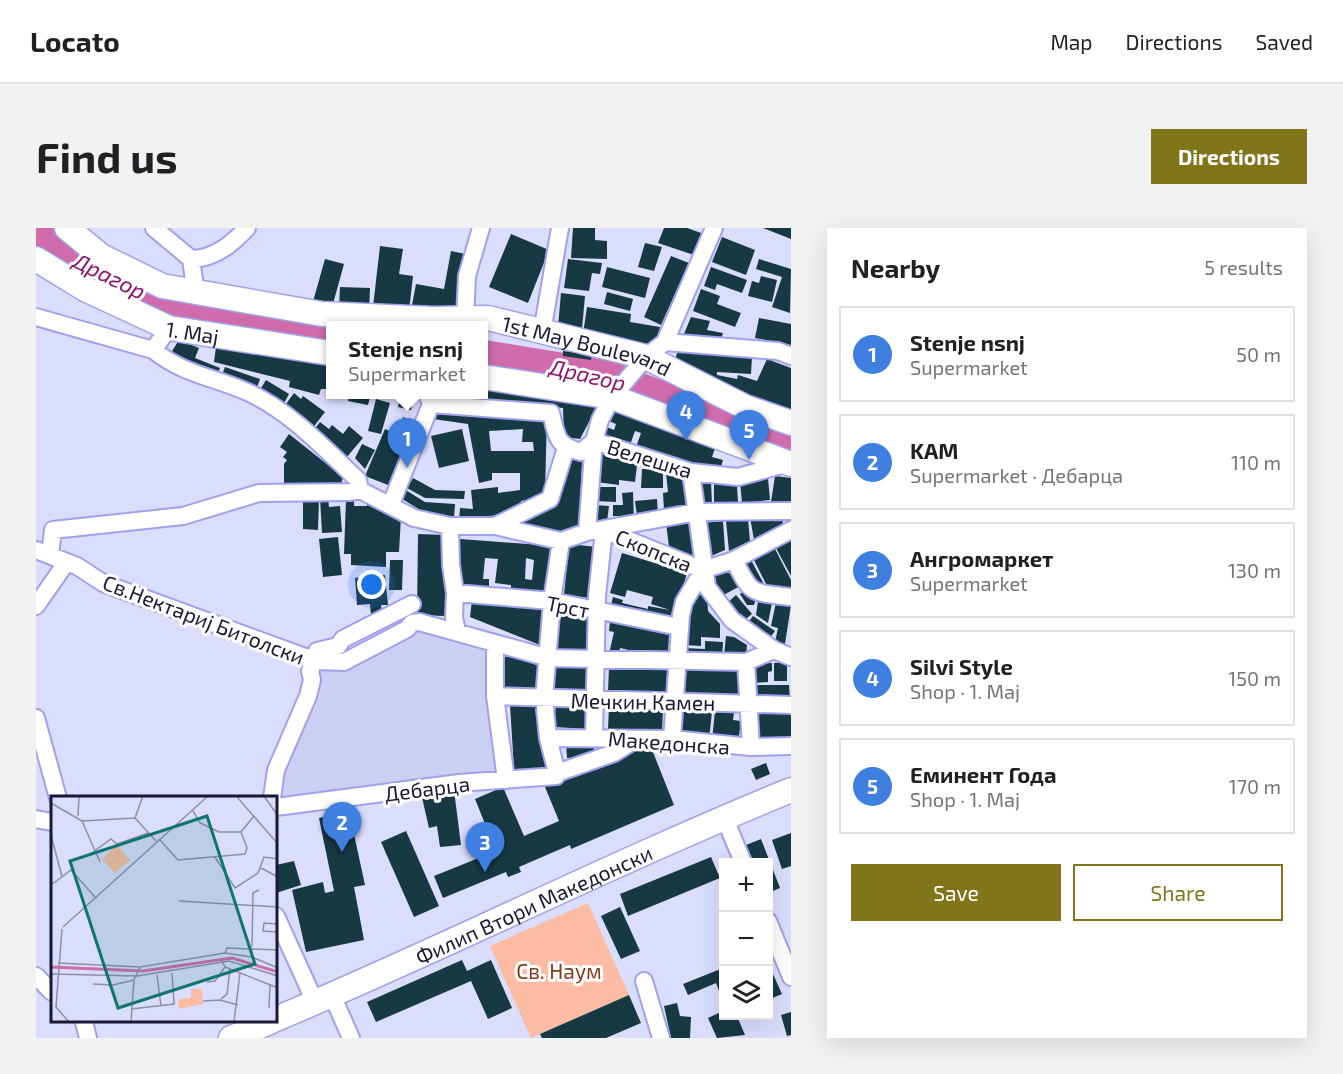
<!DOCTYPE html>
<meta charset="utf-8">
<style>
body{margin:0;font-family:"Exo 2",sans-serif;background:#f2f2f2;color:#202124}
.controls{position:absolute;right:18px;bottom:18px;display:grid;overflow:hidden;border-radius:0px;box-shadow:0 6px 24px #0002}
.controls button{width:54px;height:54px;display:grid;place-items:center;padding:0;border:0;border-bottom:2px solid #e0e0e0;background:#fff;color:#202124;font:30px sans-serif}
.you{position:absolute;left:336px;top:357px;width:21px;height:21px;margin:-15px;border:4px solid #fff;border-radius:50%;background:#1a73e8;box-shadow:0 0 0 9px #1a73e833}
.badge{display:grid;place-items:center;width:39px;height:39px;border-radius:50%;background:#807619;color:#fff;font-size:20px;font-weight:700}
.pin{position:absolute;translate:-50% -50px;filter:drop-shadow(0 2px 3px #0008)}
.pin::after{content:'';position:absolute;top:32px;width:21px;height:18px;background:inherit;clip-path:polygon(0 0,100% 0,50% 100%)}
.popup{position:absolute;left:290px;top:93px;width:162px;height:78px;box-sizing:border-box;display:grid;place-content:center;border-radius:0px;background:#fff;filter:drop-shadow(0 2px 4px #0005);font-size:20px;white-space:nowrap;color:#757577}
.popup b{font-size:22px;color:#202124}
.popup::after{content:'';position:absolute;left:50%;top:100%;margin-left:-12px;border:12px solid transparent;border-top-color:#fff}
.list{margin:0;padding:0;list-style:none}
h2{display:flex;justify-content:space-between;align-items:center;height:78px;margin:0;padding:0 24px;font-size:26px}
h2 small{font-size:20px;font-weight:400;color:#757577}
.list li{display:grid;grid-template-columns:39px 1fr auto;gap:18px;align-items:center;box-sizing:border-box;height:96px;margin:0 12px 12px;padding:0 12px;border:2px solid #e0e0e0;border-radius:0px}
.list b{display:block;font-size:22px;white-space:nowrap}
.list p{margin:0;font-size:20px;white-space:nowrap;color:#757577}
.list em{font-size:20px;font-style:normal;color:#757577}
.actions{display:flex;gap:12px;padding:18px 24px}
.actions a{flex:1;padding:14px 0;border:2px solid #807619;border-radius:0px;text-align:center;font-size:21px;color:#807619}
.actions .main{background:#807619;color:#fff}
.icon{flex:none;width:33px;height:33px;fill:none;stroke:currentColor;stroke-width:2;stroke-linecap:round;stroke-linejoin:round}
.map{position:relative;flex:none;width:755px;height:810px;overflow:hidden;border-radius:0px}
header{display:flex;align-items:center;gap:36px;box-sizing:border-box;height:84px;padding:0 30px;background:#fff;border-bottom:2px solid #e0e0e0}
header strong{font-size:28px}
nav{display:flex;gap:33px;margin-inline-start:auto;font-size:21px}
.intro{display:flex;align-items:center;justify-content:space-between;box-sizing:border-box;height:144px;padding:0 36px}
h1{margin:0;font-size:42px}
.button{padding:15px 27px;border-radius:0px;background:#807619;color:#fff;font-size:21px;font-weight:700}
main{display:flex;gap:36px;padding:0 36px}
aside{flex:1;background:#fff;border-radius:0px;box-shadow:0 6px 24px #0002}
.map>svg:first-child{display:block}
.built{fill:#cdcff2}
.green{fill:#fcbca3}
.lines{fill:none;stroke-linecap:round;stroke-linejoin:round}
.river{stroke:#d06bac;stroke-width:28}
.building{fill:#173944;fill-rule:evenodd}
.street-casing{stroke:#9fa1ec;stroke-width:20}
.secondary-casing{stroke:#9fa1ec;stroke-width:27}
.street{stroke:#fff;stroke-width:16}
.secondary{stroke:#fff;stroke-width:24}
.labels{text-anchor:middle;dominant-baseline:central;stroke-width:6;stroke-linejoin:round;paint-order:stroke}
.street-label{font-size:21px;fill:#191835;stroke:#fff}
.park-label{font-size:21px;fill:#823b1c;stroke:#fff}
.water-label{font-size:22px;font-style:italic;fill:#90126e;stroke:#fff}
.inset-river{fill:none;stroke:#d06bac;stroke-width:3}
.inset-road{fill:none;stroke:#8d8ead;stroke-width:1.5}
.view{fill:#0f766e;fill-opacity:0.15;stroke:#0f766e;stroke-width:3}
.inset-edge{fill:none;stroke:#191835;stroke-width:3}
</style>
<header>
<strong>Locato</strong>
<nav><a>Map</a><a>Directions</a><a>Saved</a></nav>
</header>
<div class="intro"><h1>Find us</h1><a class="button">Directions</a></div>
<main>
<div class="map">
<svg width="755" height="810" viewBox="0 0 755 810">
<rect width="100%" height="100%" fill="#dbddfd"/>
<!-- built -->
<path class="built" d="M376,395L459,416L470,552L240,579V542L274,443L308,434Z"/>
<!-- green -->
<path class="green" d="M552,675L593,767L495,810L454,718Z"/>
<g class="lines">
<!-- river -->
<path class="river" d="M0,4L50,41L106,65L174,87L294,104
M448,126L571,146L755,216"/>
</g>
<!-- building -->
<path class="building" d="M537,0H559V12L571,13V31L535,30Z
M628,0H651L668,6L661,28L622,15Z
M727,0H755V11Z
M475,6L513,22L492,75L453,59Z
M686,9L719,22L710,47L676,34Z
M609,15L626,19L618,43L602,39Z
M344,18L367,21L363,46L377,48L373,83L337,79Z
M415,23L434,27L423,86L376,77L380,56L408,61Z
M635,28L653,35L625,97L608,89Z
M289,31L308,36L295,83L276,77Z
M532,31L566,35L564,46L556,45L553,63L528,60Z
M723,31L755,41L754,85L736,79L746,49L720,41Z
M571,39L614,50L609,70L566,59Z
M675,39L711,52L706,65L681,56L679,62L668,58Z
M725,48L741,52L736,74L712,68L716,53L723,55Z
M304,59L334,60L333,83L303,81Z
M665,61L684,68L681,76L705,85L699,99L657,83Z
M571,64L597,71L594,83L568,76Z
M525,65L549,68L546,101L522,99Z
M551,79L595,86L594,94L624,99L621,118L547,106Z
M655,89L674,93L671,102L687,105L685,111H651L648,106Z
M723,90L755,96V117L719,110Z
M143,112L163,120L159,130L184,140L180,150L142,135L136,123Z
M535,116L557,119L555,132L527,128V123L534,124Z
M180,119L294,138V156L292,155L290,161H285L283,167L253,159L254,153L178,134Z
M643,120L682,127L716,129L715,146L681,144V147L701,151L702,147L721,153L731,131L755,140V185L637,137Z
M189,139L224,151L219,165L184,152Z
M230,152L253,166L246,179L222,165Z
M448,161L564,173L544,211L528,209L527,180L428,168L448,166Z
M258,165L265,171L267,168L289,184L276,201L247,180Z
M313,166L334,169L332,177L312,173Z
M365,166H378L375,182L362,179Z
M340,171L354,175L345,206L332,203Z
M400,182L511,187L509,265L499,271L485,273V281L464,287L442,289L441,295L423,293L424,280L437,281L435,262L462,259V265L484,262V245H456V252L443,255L432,196L397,191ZM487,201L486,214H497L498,223H455L453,203Z
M577,182L680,217L676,229L687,232L685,239H665L600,219L605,205L599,203L594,217L566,207L568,198L578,202L580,196L573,193Z
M367,189L378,194L352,257L329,248L349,201L360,206Z
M284,194L293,201L296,197L307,206L313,198L327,210L310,230L277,203Z
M426,201L433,233L403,240L395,208Z
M253,206L307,249L305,257L248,256V236L251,232L247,229L251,224L244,219Z
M326,216L339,222L329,241L319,230Z
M563,222L601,237L599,254L583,252V257L560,254Z
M536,232L546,233L543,297L528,304L482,297L483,291L520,276Z
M606,241H627V260H605Z
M648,244L650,280L628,282L627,265L632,264L630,245Z
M739,248L755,250V277L735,274Z
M377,250L399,262L429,263L428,271L389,270L371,260Z
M732,250L734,272L706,275L704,253Z
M675,253L676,277H663L662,254Z
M678,253H690V257H701L702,274L678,275Z
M560,259H580V274L560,273Z
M368,261L389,274L419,276L418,290L394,288L363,269Z
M597,264L598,293L588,294V288H577V277H587L586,265Z
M292,269L293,279L304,278L306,304L286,305L284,270Z
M267,270L283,271L282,302L267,301Z
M621,271L622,286L601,288L599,273Z
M310,272L318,273V278H331V273L365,289L363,324H350V339L315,337V326H308Z
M557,277L573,278L571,294L556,293Z
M745,288L748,299L718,312L714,289Z
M712,291L714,313L693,323L690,293Z
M654,292L659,330L633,319L630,295Z
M687,293L689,322L673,329L667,295Z
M382,306L410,307L409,388L381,387Z
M302,309L306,347L287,349L283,311Z
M424,311L517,318L512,365L475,361V357L459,355L462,331L449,330L447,351H453V359L422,357ZM490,330L498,332L496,352L489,351Z
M755,312V348L740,320Z
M533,316L561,319L555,370L528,367Z
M738,319L755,352V364L733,362L717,330Z
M586,325L651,345L637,396L574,381L577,369L587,372L586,375L612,381V378L634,382L615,376L617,369L591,362L589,369L574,365Z
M354,332H367L366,362H353Z
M715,332L730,360L716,359L708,336Z
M694,336L706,357L684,369L673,349Z
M349,347L352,377H345L346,386L335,387L334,376L321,377L319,350Z
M708,363L712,368L720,370L718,377H711L704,366Z
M662,366H671L672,383L684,396V410L665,409V418L648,417L654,383Z
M700,367L716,386L706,394L690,376Z
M436,372L509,381L504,417L434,389Z
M722,373L736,375L732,395L720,387Z
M740,374L755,377L749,416L739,414L742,400L735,398Z
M520,386L556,388L555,423L519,421Z
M717,388L739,403L732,412L711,396Z
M574,393L633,407L632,424L615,423L614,427L584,420L583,427L573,426L578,404L573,403Z
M690,408L698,409L711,417L710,430L688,428Z
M669,413L687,414L686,430L647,428L648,420L669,421Z
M468,424L505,439V461H468Z
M751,434V453H738V435Z
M736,435V443L732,444V454L716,455L715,436Z
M573,439L631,441L630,466L572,464Z
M517,440H553V462H517Z
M646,440L703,442V468L646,466Z
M717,457H753L754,472H717Z
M520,475L555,477L553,501L518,499Z
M506,476L510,540L478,541L474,477Z
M573,478L627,481L626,504L572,501Z
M644,481L676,484L673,511L641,507Z
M679,483L698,485L697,492L705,493L702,515L676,512Z
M719,485H755V512H720Z
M558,514V528L531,530L530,515Z
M613,514L638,577L535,621L534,617L513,626L483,639L485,644L472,649L470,644L407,670L398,648L460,623L439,571L467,559L488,608L523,593L509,559Z
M730,535L734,546L720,552L715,541Z
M418,562L425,617L404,619L401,598L393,600L385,565L395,563L399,575L404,574L402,564Z
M313,583L329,657L318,659L328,712L270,724L256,662L287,654L289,665L298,663L283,590Z
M370,603L403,678L378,689L345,614Z
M755,605V638L746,641L736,612Z
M725,611L744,660L732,665V634H717L710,617Z
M675,629L684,650L592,688L584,666Z
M258,633L265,657L240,665V637Z
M584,679L604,723L585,731L565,688Z
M426,732L431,743L455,732L476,780L452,791L435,753L340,794L331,774Z
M732,735L746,766L732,772Z
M687,740V761L683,763L680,755L652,767L647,756Z
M593,767L605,795L570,810H506L504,806Z
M641,775L644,788L655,789L654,810H635L628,778Z
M687,783V788H701L709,807L681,810L672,790Z
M755,784V807L751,808L745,787Z"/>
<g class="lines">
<defs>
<path id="street" d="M118,0L155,31L160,66
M155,31C178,31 196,16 211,0
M0,89L117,122L133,100
M429,90L431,48L445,0
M506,104L524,0
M629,114L742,123L755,128
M117,122C149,147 174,148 209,163C253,182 288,220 322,252L324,262
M395,176L515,185C521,208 519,217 545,224L558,213L655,244L702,249L753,235
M655,244L671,359L696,392L738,422
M355,276L395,176L391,166
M414,298L415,337L419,365L418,389L421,404
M459,298L514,271L530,220
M551,304L558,213L564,192L576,169L610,129L629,114L678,0
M0,322L41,338L67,355L280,433L308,434L371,401L376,395L383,394L513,430L710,434L738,422L755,429
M14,327L17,302L147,288L223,265L315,264L324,262L378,290L414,298H459L525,313L551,304L661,284L755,283
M698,332C716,368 715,364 755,369
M667,342L698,332L755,302
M419,365L516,373L643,399
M0,378L30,335
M459,416V468L470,552
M710,434L715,519
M459,468L755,477
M0,490L22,570
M558,509L561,368L568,302L667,342
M512,510L636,511L715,519L755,518
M636,511L645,387L648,374L667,342
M521,545L512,510L508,471L516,373L525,313
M236,570L240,542L272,468L276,452L274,443L281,423L302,418L307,411L376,376
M240,579L423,555L520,548L521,545L578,525L599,512
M688,589L707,634
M0,591L16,594
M240,688L279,774
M732,693L755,749
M0,748L16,764
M608,753L625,810
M296,767L315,810
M48,794L52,810"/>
<g id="secondary">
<path id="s1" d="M31,0L65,28L126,58L286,86L397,91L452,90L610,129L709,179L755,195"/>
<path id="s2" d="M0,31L49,61L133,100L294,125"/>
<path d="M448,149L576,169L755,236"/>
<path id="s3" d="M240,791C413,718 581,633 755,562"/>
<path d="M195,810L234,794"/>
</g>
</defs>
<!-- street casing -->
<use href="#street" class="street-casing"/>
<!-- secondary casing -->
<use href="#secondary" class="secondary-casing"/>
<!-- street -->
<use href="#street" class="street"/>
<!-- secondary -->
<use href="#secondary" class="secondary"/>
</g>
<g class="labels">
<!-- street labels -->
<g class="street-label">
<text stroke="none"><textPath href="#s2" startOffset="174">1. Мај</textPath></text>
<text stroke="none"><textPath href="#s1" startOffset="543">1st May Boulevard</textPath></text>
<text transform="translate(614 230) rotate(17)">Велешка</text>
<text transform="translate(618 322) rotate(22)">Скопска</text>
<text transform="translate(532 378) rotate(11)">Трст</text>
<text transform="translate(168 391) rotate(21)">Св.Нектариј Битолски</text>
<text transform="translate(607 473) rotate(1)">Мечкин Камен</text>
<text transform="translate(633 514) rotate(4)">Македонска</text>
<text transform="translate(391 560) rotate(-7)">Дебарца</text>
<text stroke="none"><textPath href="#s3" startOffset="282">Филип Втори Македонски</textPath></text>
</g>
<!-- park labels -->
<g class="park-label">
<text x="523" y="742">Св. Наум</text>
</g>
<!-- water labels -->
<g class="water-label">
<text transform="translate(74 47) rotate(26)">Драгор</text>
<text transform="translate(552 146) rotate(13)">Драгор</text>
</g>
</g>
<!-- overview -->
<g transform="translate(15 568)">
<rect width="226" height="226" fill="#dbddfd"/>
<path d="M66,49L79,64L64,77L51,63ZM140,193H151L152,208L128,213L127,203L140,202Z" fill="#fcbca3"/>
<path class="inset-river" d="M0,171L92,175L181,162L227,176"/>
<path class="inset-road" d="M213,0L227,20M186,1L227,48M0,7L31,25L49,66M142,15L149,27L168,36H190M27,20L28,0M84,22L105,45M84,22L92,0M31,25L84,22M0,39L11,81M108,43L127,64L194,58L196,52L190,36L203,20M42,56L60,43L66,48L97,37M164,61L184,92L207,77L213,61L227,63M210,72L227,81M0,89L20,74L44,101M128,105L227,111M227,128L213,127L212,135L227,136M12,131L157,0M11,133L5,211L18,226M201,151L202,97L208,94M174,157L176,152L227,154M171,165L174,171L227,192M7,167L89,171L174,157L201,161L227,172M0,178L86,180L178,165L227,180M106,179L110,210M156,186L164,185L174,171M42,188L62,189L83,184M170,203L176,198L179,173M152,205L169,204L187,209M218,212L219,189M80,213L123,208L121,177M80,226L83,184L89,171M183,226L189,177"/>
<path class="view" d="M156,20L204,168L67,212L19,65Z"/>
<rect width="226" height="226" class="inset-edge"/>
</g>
</svg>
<div class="controls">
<button>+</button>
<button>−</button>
<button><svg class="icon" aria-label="layers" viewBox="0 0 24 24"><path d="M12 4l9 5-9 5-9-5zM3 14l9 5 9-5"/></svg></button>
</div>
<div class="you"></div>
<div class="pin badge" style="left:371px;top:240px;background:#3f7fe0">1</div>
<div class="popup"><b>Stenje nsnj</b>Supermarket</div>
<div class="pin badge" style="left:306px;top:624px;background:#3f7fe0">2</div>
<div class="pin badge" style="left:449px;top:644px;background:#3f7fe0">3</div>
<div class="pin badge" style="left:650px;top:213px;background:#3f7fe0">4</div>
<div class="pin badge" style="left:713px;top:232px;background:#3f7fe0">5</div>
</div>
<aside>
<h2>Nearby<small>5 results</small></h2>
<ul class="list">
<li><span class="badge" style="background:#3f7fe0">1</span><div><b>Stenje nsnj</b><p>Supermarket</p></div><em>50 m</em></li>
<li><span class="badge" style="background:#3f7fe0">2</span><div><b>KAM</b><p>Supermarket · Дебарца</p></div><em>110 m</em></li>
<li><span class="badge" style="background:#3f7fe0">3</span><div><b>Ангромаркет</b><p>Supermarket</p></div><em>130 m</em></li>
<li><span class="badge" style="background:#3f7fe0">4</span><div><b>Silvi Style</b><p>Shop · 1. Мај</p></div><em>150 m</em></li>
<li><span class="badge" style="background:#3f7fe0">5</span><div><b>Еминент Года</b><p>Shop · 1. Мај</p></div><em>170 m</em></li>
</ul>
<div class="actions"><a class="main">Save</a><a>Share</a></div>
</aside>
</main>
